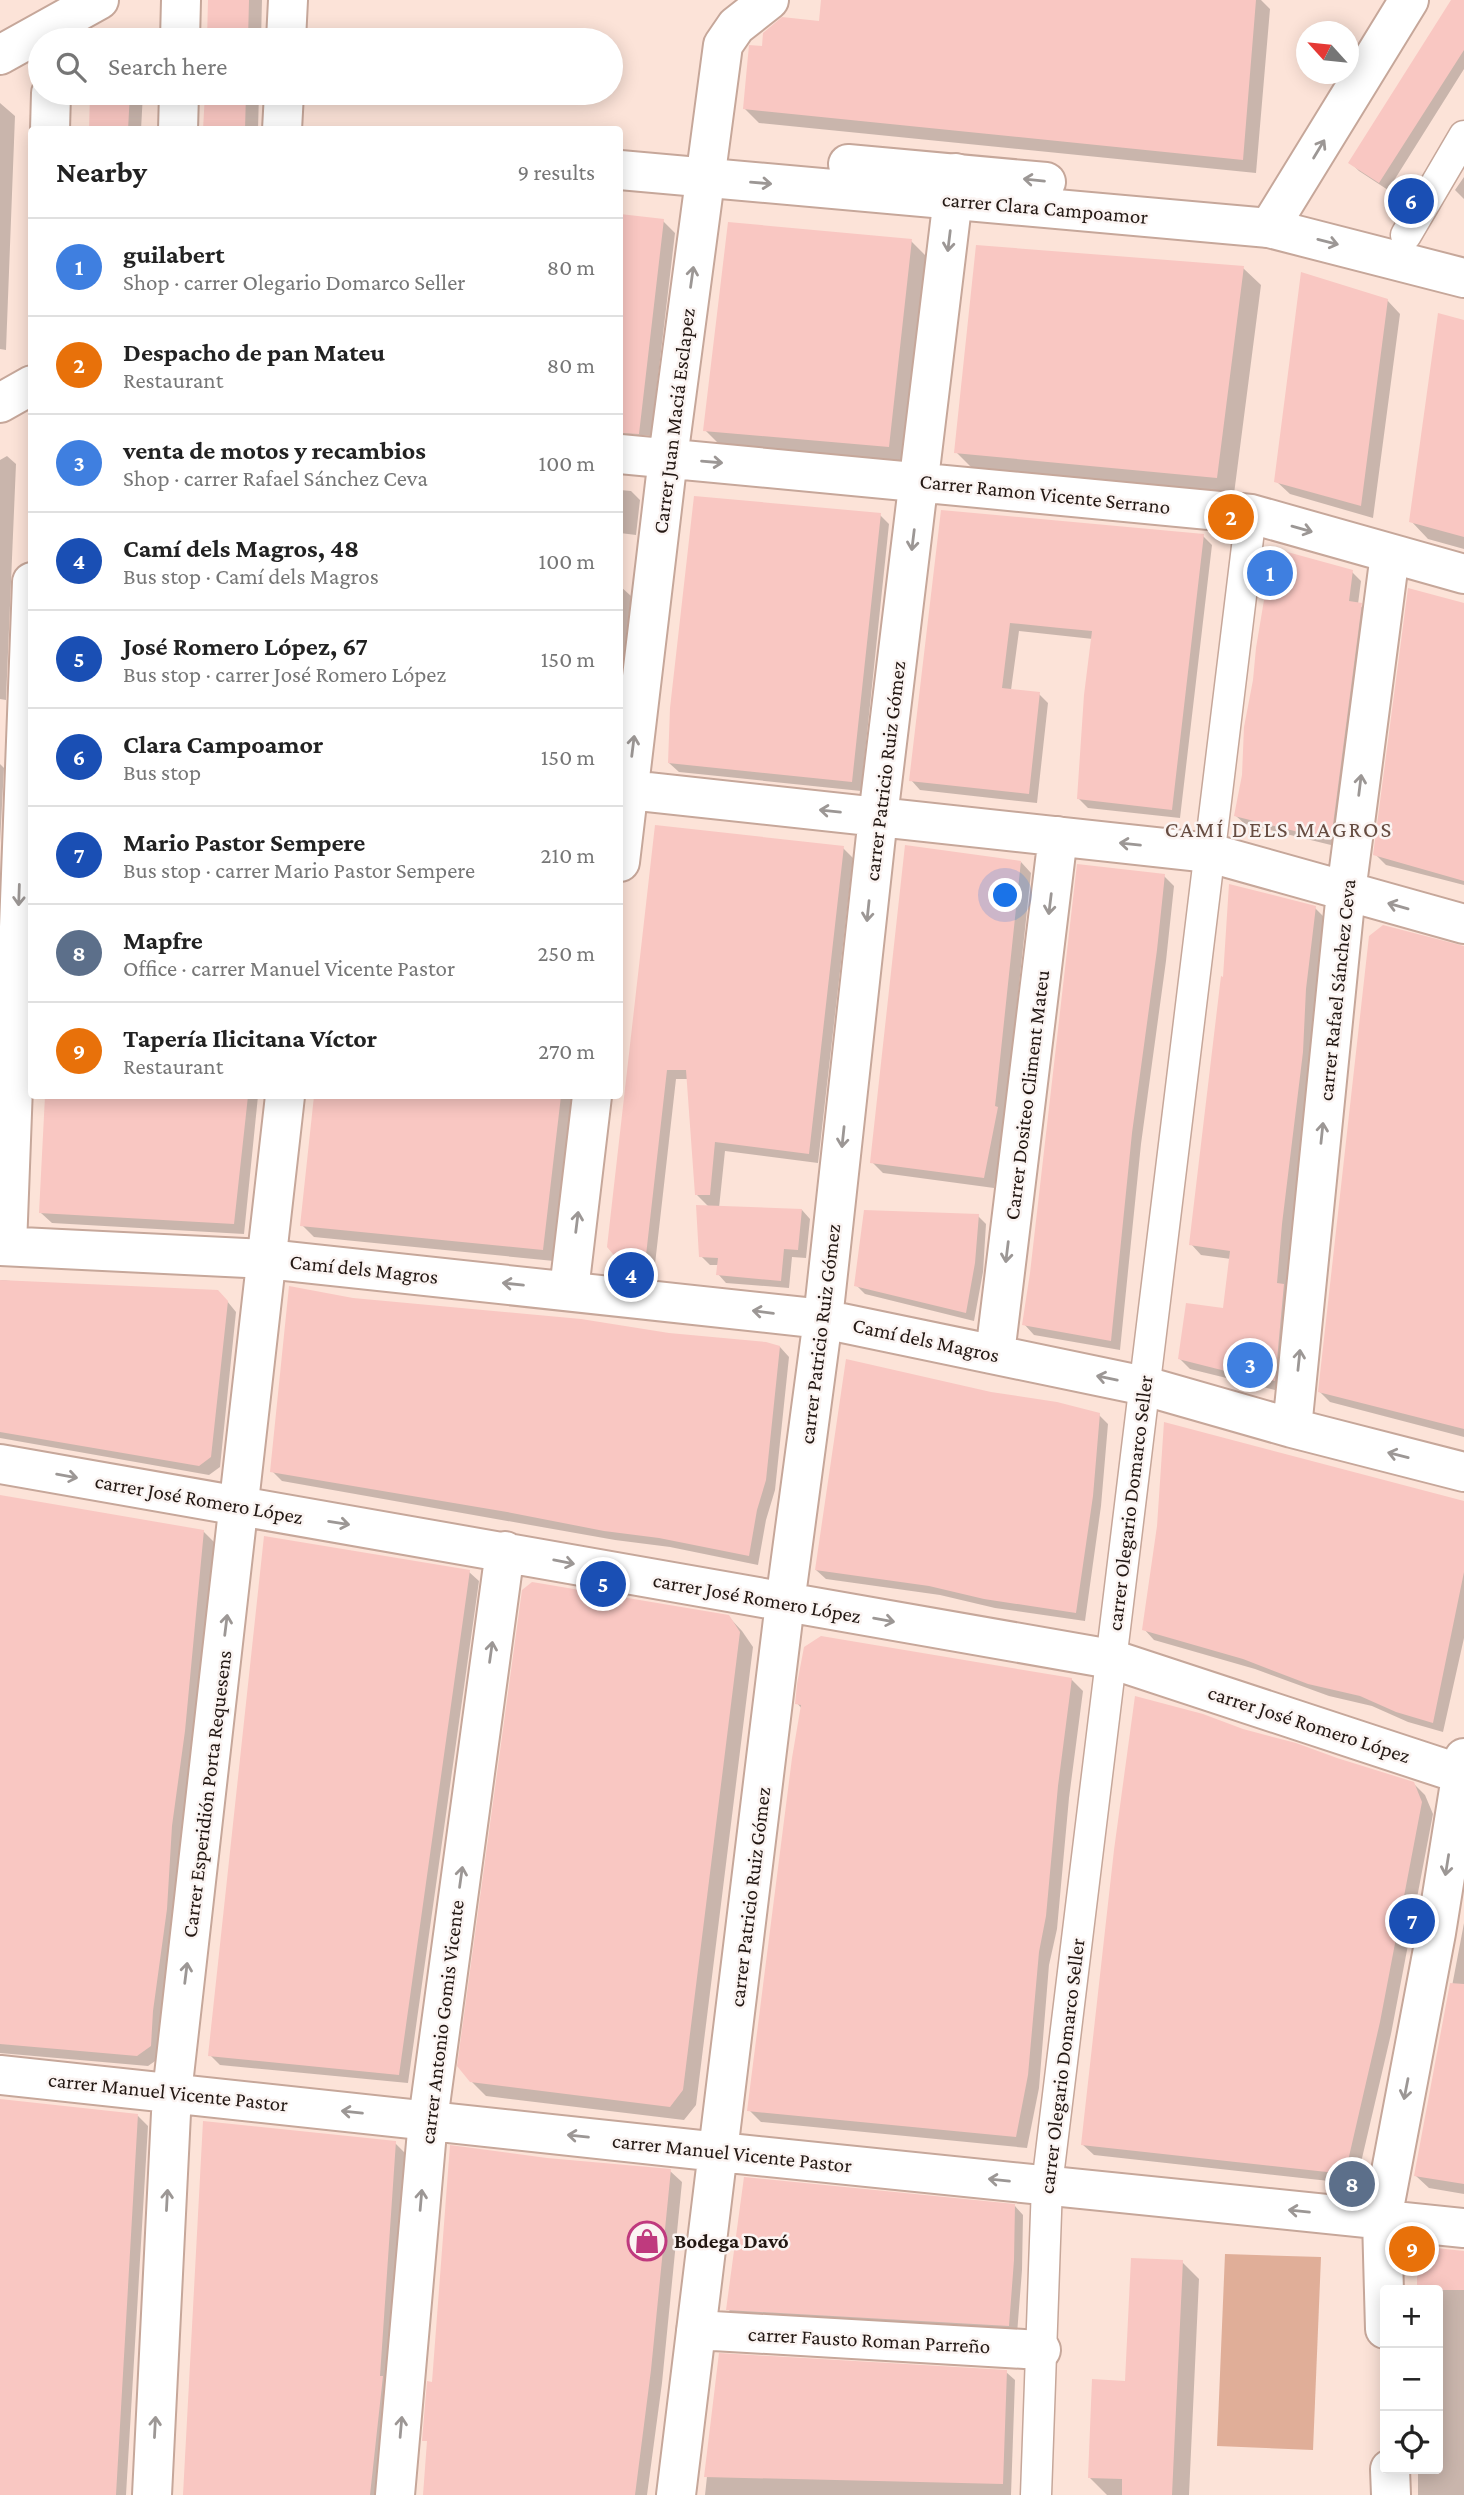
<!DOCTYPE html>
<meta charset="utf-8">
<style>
body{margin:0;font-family:"Crimson Pro",serif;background:#f2f2f2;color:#222}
.controls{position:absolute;right:21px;bottom:21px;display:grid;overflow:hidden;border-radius:7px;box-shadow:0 4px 18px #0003}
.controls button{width:63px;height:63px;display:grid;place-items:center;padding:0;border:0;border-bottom:2px solid #e0e0e0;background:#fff;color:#222;font:35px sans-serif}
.compass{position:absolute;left:1296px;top:21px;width:63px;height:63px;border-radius:50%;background:#fff;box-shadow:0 4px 18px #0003;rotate:297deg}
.you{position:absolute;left:1006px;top:896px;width:24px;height:24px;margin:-18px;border:5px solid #fff;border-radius:50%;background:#1a73e8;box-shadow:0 0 0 10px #1a73e833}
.badge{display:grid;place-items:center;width:46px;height:46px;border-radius:50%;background:#bf3a7e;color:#fff;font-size:23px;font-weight:700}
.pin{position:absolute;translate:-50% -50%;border:4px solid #fff;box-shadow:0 2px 7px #0006}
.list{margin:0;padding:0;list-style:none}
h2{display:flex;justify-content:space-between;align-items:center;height:91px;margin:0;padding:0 28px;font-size:30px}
h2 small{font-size:23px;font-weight:400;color:#767676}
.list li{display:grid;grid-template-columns:46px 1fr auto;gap:21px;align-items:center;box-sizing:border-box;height:98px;padding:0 28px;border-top:2px solid #e0e0e0}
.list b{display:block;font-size:26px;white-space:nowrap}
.list p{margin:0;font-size:23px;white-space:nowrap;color:#767676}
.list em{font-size:23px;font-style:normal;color:#767676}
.icon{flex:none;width:38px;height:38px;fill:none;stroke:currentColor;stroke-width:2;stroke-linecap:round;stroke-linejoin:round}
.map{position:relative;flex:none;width:1464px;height:2495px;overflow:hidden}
.search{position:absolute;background:#fff;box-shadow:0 4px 18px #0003;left:28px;top:28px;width:595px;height:77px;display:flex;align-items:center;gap:18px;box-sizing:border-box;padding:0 24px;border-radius:38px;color:#767676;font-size:26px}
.panel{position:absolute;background:#fff;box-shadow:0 4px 18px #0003;left:28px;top:126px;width:595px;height:973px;border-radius:7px}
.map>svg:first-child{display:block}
.green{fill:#e0ae98}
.shadow{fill:#0003}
.building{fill:#f9c7c2}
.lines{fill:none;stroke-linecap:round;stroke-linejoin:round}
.pedestrian-casing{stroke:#c6a79a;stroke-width:33}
.minor-casing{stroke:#c6a79a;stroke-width:42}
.tertiary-casing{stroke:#c6a79a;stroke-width:42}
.pedestrian{stroke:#fff;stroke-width:30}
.minor{stroke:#fff;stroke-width:38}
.tertiary{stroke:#fff;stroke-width:38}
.oneway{stroke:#9c9795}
.labels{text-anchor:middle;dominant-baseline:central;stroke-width:5;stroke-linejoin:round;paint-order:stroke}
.street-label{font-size:21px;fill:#231813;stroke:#fbf4f2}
.poi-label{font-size:21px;font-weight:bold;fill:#231813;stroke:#fbf4f2;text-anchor:start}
.neighbourhood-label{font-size:23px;letter-spacing:2px;fill:#664c41;stroke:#fbf4f2}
</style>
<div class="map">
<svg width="1464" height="2495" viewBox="0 0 1464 2495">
<rect width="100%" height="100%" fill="#fce3d8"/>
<!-- green -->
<path class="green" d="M1225,2254L1321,2257L1313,2450L1217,2446Z"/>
<!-- shadow -->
<path class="shadow" d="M210,0H262L261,40H208Z
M822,0H1261L1270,9L1256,173L759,123L745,109L763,48L820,22Z
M1452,0H1464V69L1388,190L1359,171L1350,162Z
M94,31L132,32L140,40H94Z
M92,93H143L141,130H91Z
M206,93H259L258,130H205Z
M0,103L15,116L6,350L0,349Z
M1464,177V199L1455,190Z
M620,216L663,221L675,233L651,436L620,433Z
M911,241L926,256L904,461L720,445L705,430Z
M1243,268L1261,285L1234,494L973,469L956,452Z
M1387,300L1400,314L1373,518L1290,494L1276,481Z
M1464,322V549L1428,539L1411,521Z
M7,456L16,464L6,700L0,699V460Z
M620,490L631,491L640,500L636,535L620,533Z
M943,512L1203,536L1212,545L1180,818L1088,808L1079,799L1093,639L1019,631L1011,690L1039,694L1048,703L1037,803L920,790L911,780Z
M880,515L889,524L861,791L679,772L669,763Z
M1352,572L1361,581L1358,604L1369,613L1339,847L1245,824L1236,816L1243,775Z
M620,586L631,596L620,689Z
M1464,605V885L1386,865L1375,854Z
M0,764L4,768L0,843Z
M656,827L843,848L853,858L818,1163L725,1151L719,1208L802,1210L810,1219L806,1258L792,1257L789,1288L726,1283L718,1274L719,1265H710L701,1256L710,1208L697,1195L688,1079H676L654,1273L629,1268L618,1258Z
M1021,862L1031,873L1005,1116L1008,1119L994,1188L883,1173L872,1162Z
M1164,876L1174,886L1166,961L1141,1144L1120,1350L1034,1335L1024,1324Z
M1315,908L1325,918L1315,1000L1312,1063L1291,1235L1286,1289L1294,1296L1279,1391L1190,1369L1180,1359L1225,1310L1231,1259L1201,1255L1191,1244Z
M1464,950V1437L1330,1402L1319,1391Z
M47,1096H258L244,1234L52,1223L41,1213Z
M316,1096H574L554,1261L314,1237L302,1225Z
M978,1216L986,1224L983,1272L974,1321L865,1294L856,1285Z
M0,1280L227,1301L236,1312L220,1467L209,1475L0,1438Z
M352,1299L780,1347L789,1357L775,1490L766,1520L758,1565L670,1547L615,1540L282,1481L272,1471Z
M1099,1415L1108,1424L1101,1506L1085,1621L995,1608L940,1595L826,1579L816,1570Z
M0,1497L203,1531L214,1542L195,1743L161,2057L148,2066L0,2053Z
M1464,1503V1638L1443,1732L1408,1722L1372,1706L1329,1696L1255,1669L1154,1640L1144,1629Z
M469,1572L479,1581L408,2083L220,2065L210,2055Z
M728,1616L742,1631L753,1647L696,2105L684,2120L486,2096L471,2081Z
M1071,1679L1083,1691L1069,1798L1057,1929L1049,1965L1039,2088L1027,2148L761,2122L749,2110L802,1709L797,1703Z
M1243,1731L1413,1783L1425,1795L1433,1814L1391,2034L1356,2184L1094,2155L1082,2144Z
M1464,1923V2194L1429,2188L1416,2176Z
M0,2102L138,2116L148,2126L126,2495H0Z
M395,2143L406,2154L381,2495H185Z
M546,2160L670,2171L682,2182L662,2383L647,2495H426Z
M1015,2206L1023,2215L1022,2270L1017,2334L737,2318L728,2309Z
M1418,2248L1464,2253V2495H1418V2469H1438V2290H1418Z
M1182,2262L1199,2279L1189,2495H1107L1089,2477L1126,2383Z
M720,2355L1006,2372L1015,2380L1011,2495H705Z"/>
<!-- building -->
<path class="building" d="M208,0H249L248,40H207Z
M821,0H1256L1243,160L743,109L749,45L762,46L763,33L782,17L819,21Z
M1451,0H1464V50L1379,183L1348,163Z
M93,29L133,31L132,40H92Z
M90,93H130L128,130H89Z
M205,93H246L245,130H203Z
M620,214L664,219L639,434L620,433Z
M728,222L912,239L889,447L703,431Z
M976,245L1244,266L1217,478L954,453Z
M1301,272L1388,299L1361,506L1274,482Z
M1438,313L1464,320V537L1409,522Z
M694,496L881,513L852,782L668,763L670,708Z
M941,510L1204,534L1172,810L1077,799L1084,695L1092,631L1060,628L1010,623L1002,688L1040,692L1029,794L909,781Z
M1269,547L1353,570L1349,601L1362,603L1331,840L1234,816L1242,775L1244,727L1253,680L1256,648L1266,588Z
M1408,588L1464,603V881L1373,855Z
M655,825L844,846L809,1154L715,1142L710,1195H695L686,1070H667L645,1264L617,1259L607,1247Z
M905,845L1021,861L997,1088L995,1106L998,1107L984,1178L870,1163Z
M1077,864L1165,874L1157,950L1132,1133L1111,1341L1022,1325L1030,1273Z
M1229,884L1316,906L1306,989L1303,1052L1282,1224L1277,1283L1284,1284L1275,1381L1270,1380L1269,1382L1178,1359L1186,1303L1223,1308L1230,1251L1189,1245L1221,976L1223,977Z
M1383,925L1464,946V1429L1318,1392L1369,936Z
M45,1096H248L234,1224L39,1213Z
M314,1096H561L543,1250L300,1226Z
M696,1205L802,1209L798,1250L784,1249L781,1281L716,1275L718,1258L699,1257Z
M864,1210L979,1214L975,1263L966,1313L854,1286Z
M0,1280L218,1290L228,1301L211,1457L199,1466L0,1432Z
M289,1286L353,1298L581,1319L669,1333L766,1342L780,1346L766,1480L757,1510L749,1556L659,1538L604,1531L507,1512L270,1472Z
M846,1359L991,1392L1057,1402L1100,1413L1093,1496L1076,1613L984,1599L929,1586L815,1570Z
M1164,1422L1464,1501V1572L1433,1723L1396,1712L1360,1696L1308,1684L1243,1659L1142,1630L1157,1526Z
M0,1495L204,1530L185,1731L172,1826L167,1909L153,2011L151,2046L137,2056L0,2044Z
M264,1536L470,1570L399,2075L208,2056Z
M532,1582L729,1615L740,1632L683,2090L670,2107L470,2082L457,2066L522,1590Z
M821,1636L1072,1678L1058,1786L1046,1916L1039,1952L1028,2075L1016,2137L747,2111L792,1758L801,1705L795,1704L797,1684L804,1647Z
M1135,1696L1203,1714L1243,1729L1296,1743L1337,1758L1414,1782L1422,1802L1380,2022L1345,2174L1081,2145L1114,1850Z
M1450,1983L1464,1984V2184L1414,2176Z
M0,2099L138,2114L116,2495H0Z
M203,2121L396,2141L380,2376H383L370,2495H183Z
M450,2145L547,2158L671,2169L651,2370L635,2495H423L427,2441H422L427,2381L432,2382Z
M744,2177L1015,2204L1014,2260L1009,2326L726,2310Z
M1417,2246L1464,2251V2290H1417Z
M1131,2258L1183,2260L1172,2495H1122V2479L1088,2478L1092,2379L1125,2381Z
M719,2353L1007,2370L1003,2484L704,2477Z"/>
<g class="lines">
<defs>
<path id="pedestrian" d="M1406,235L1464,136
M1036,2495L1047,2185L1251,514"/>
<path id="minor" d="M180,40L181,0
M286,40L288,0
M0,55L99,0
M50,130L51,93
M178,130L179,93
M282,130L284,93
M1269,228L1409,0
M620,454L1251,514L1464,574
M620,789L1210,853L1464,924
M620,862L668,458L723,45L736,26L769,0
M0,1246L267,1259L823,1319L1145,1386L1292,1428L1464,1472
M7,1246L32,582
M569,1290L592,1096
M995,1354L1058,836
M1292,1428L1346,892L1390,554
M0,1464L1111,1659L1464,1775
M0,2075L719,2152L1464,2228
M1385,2329L1382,2219L1436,1933L1464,1758
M696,2330L1041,2350
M1390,2469L1391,2495
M152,2495L172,2093L285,1096
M395,2495L428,2120L505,1551
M676,2495L785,1603L823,1319L878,817L956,173"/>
<path id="tertiary" d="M848,164L1046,182
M620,170L1269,228L1464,278
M0,403L32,385"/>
</defs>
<!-- pedestrian casing -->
<use href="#pedestrian" class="pedestrian-casing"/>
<!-- minor casing -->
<use href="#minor" class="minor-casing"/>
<!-- tertiary casing -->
<use href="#tertiary" class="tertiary-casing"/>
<!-- pedestrian -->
<use href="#pedestrian" class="pedestrian"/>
<!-- minor -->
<use href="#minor" class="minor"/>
<!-- tertiary -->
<use href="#tertiary" class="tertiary"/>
</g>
<!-- one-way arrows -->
<defs><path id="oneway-shaft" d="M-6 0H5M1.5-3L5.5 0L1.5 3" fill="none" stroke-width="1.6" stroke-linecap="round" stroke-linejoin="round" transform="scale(1.75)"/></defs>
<g class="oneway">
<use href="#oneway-shaft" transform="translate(1319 149) rotate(-59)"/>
<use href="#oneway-shaft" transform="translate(1034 180) rotate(-174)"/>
<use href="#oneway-shaft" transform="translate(761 183) rotate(5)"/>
<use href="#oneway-shaft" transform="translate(949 241) rotate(97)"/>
<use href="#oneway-shaft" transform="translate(1328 242) rotate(14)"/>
<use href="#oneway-shaft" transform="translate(692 277) rotate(-82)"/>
<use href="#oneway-shaft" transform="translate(712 462) rotate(5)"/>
<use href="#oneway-shaft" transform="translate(1302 529) rotate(16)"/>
<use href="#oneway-shaft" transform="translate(913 540) rotate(97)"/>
<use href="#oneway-shaft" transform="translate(633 746) rotate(-83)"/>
<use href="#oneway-shaft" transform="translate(1360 785) rotate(-83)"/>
<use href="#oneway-shaft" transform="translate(830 811) rotate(-174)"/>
<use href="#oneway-shaft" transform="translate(1130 844) rotate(-174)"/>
<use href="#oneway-shaft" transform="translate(19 895) rotate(92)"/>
<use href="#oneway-shaft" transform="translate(1050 904) rotate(97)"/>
<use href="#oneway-shaft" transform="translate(1398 906) rotate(-164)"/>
<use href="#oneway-shaft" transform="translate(868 911) rotate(96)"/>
<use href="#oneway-shaft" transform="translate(1322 1133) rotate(-84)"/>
<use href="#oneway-shaft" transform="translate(843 1137) rotate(96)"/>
<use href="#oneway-shaft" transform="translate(577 1222) rotate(-83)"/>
<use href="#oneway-shaft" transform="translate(1007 1252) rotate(97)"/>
<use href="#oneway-shaft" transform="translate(513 1284) rotate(-174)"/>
<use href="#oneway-shaft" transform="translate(763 1312) rotate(-173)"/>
<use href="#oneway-shaft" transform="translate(1299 1360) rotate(-84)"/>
<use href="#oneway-shaft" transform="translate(1107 1378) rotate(-168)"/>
<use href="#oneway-shaft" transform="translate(1398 1455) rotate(-166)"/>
<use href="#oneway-shaft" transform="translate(67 1476) rotate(10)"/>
<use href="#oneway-shaft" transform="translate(339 1523) rotate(9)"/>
<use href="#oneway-shaft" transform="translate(564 1562) rotate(11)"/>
<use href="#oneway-shaft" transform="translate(884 1620) rotate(10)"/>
<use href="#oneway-shaft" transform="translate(226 1625) rotate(-83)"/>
<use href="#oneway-shaft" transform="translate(491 1652) rotate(-82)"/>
<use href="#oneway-shaft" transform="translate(1447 1865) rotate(99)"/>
<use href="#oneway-shaft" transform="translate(461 1877) rotate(-82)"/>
<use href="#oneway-shaft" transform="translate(186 1973) rotate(-83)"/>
<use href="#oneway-shaft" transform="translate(1406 2089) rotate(101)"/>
<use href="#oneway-shaft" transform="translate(352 2112) rotate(-174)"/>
<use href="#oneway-shaft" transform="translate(578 2136) rotate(-174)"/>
<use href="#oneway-shaft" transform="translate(999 2180) rotate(-174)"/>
<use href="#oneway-shaft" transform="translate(167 2200) rotate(-87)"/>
<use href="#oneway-shaft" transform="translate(421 2200) rotate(-85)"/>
<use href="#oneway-shaft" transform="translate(1299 2211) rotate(-174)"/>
<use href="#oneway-shaft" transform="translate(155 2427) rotate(-87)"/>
<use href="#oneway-shaft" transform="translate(401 2427) rotate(-85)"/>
</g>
<!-- icons -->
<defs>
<symbol id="shop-ring" viewBox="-11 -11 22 22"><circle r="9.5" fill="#fbf4f2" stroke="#bf3a7e" stroke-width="1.5"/><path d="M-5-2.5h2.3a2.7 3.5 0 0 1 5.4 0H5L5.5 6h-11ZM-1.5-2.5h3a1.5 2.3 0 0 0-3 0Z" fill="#bf3a7e"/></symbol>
</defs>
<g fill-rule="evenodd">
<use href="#shop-ring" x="625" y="2219" width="44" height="44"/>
</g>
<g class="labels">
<!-- street labels -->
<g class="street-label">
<text transform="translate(1045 208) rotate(5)">carrer Clara Campoamor</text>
<text transform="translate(674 421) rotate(-83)">Carrer Juan Maciá Esclapez</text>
<text transform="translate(1045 494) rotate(6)">Carrer Ramon Vicente Serrano</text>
<text transform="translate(885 771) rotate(-83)">carrer Patricio Ruiz Gómez</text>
<text transform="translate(1337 990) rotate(-84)">carrer Rafael Sánchez Ceva</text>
<text transform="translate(1027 1095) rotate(-83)">Carrer Dositeo Climent Mateu</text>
<text transform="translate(364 1269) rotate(6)">Camí dels Magros</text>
<text transform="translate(820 1334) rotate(-83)">carrer Patricio Ruiz Gómez</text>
<text transform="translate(926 1340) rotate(12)">Camí dels Magros</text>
<text transform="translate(199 1499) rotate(10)">carrer José Romero López</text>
<text transform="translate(1130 1503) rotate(-83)">carrer Olegario Domarco Seller</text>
<text transform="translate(757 1598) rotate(10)">carrer José Romero López</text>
<text transform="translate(1309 1724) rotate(18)">carrer José Romero López</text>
<text transform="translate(207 1794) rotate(-83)">Carrer Esperidión Porta Requesens</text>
<text transform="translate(750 1897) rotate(-83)">carrer Patricio Ruiz Gómez</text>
<text transform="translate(442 2022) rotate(-83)">carrer Antonio Gomis Vicente</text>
<text transform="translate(1062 2066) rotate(-83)">carrer Olegario Domarco Seller</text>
<text transform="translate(168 2092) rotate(6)">carrer Manuel Vicente Pastor</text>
<text transform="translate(732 2153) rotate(6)">carrer Manuel Vicente Pastor</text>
<text transform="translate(869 2340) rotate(3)">carrer Fausto Roman Parreño</text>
</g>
<!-- poi labels -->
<g class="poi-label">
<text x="674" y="2241">Bodega Davó</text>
</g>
<!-- neighbourhood labels -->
<g class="neighbourhood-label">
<text x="1279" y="829">CAMÍ DELS MAGROS</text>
</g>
</g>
</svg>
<div class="controls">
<button>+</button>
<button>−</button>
<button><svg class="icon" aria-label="locate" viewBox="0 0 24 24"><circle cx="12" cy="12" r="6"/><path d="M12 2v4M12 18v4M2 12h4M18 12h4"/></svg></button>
</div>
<svg class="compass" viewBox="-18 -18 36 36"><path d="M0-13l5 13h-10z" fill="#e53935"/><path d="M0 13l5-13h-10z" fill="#767676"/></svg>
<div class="you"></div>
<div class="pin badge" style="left:1270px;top:573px;background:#3f7fe0">1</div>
<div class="pin badge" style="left:1231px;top:517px;background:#e8710a">2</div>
<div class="pin badge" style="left:1250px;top:1365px;background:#3f7fe0">3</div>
<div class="pin badge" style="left:631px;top:1275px;background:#1a4fb4">4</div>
<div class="pin badge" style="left:603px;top:1584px;background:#1a4fb4">5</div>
<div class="pin badge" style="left:1411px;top:201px;background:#1a4fb4">6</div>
<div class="pin badge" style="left:1412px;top:1921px;background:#1a4fb4">7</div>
<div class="pin badge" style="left:1352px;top:2184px;background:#5c6f8a">8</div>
<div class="pin badge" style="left:1412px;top:2249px;background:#e8710a">9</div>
<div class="search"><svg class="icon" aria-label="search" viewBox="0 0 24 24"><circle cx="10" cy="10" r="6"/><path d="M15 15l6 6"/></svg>Search here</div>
<section class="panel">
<h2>Nearby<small>9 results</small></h2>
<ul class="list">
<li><span class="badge" style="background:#3f7fe0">1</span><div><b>guilabert</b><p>Shop · carrer Olegario Domarco Seller</p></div><em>80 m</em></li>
<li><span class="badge" style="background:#e8710a">2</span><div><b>Despacho de pan Mateu</b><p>Restaurant</p></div><em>80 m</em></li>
<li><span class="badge" style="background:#3f7fe0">3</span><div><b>venta de motos y recambios</b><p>Shop · carrer Rafael Sánchez Ceva</p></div><em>100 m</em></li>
<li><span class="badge" style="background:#1a4fb4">4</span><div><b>Camí dels Magros, 48</b><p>Bus stop · Camí dels Magros</p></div><em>100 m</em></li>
<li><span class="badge" style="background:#1a4fb4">5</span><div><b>José Romero López, 67</b><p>Bus stop · carrer José Romero López</p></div><em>150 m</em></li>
<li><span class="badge" style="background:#1a4fb4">6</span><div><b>Clara Campoamor</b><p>Bus stop</p></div><em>150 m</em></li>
<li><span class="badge" style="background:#1a4fb4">7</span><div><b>Mario Pastor Sempere</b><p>Bus stop · carrer Mario Pastor Sempere</p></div><em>210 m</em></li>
<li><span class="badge" style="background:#5c6f8a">8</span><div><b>Mapfre</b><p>Office · carrer Manuel Vicente Pastor</p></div><em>250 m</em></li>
<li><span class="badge" style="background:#e8710a">9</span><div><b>Tapería Ilicitana Víctor</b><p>Restaurant</p></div><em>270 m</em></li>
</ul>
</section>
</div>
